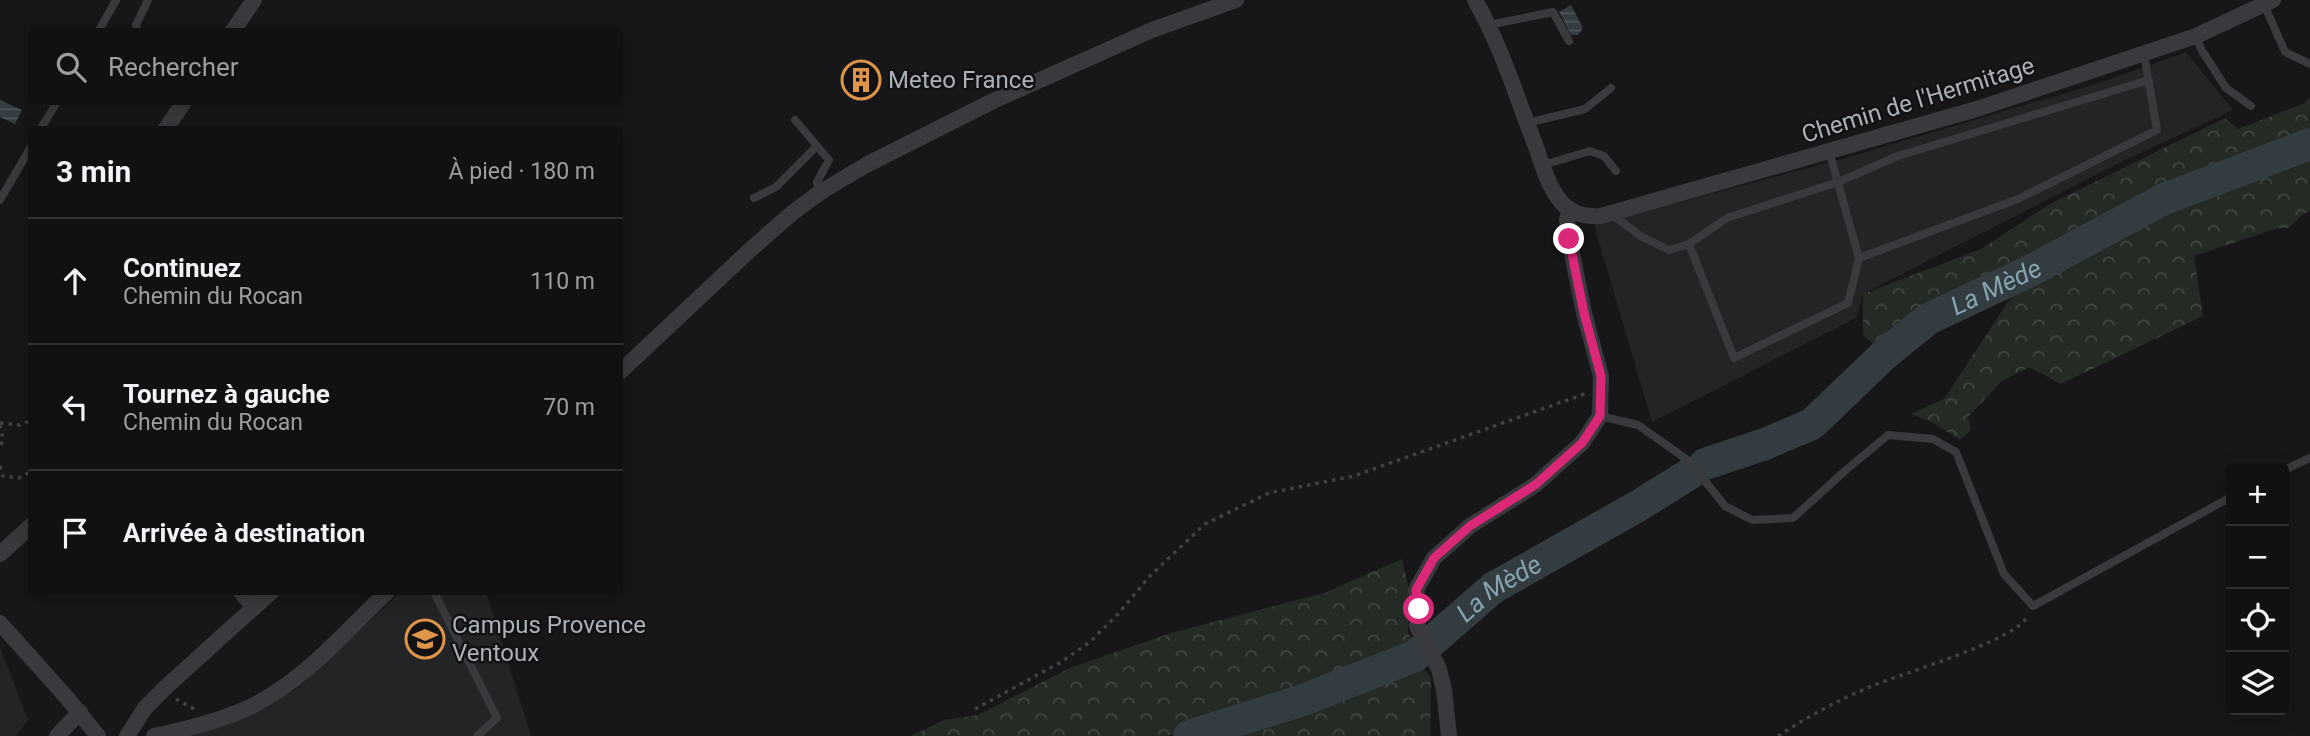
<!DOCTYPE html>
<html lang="fr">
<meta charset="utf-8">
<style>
body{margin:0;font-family:Roboto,sans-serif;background:#1e1f21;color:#f1f3f6}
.controls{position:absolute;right:21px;bottom:21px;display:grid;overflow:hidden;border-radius:7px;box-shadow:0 4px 18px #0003}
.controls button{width:63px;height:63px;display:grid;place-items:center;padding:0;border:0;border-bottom:2px solid #303133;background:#111113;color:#f1f3f6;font:35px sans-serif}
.stop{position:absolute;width:21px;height:21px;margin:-16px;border:5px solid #db2777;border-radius:50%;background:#fff}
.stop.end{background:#db2777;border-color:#fff;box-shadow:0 2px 7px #0008}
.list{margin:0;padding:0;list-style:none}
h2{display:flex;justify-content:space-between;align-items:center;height:91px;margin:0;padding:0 28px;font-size:30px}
h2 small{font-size:23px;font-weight:400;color:#9c9da0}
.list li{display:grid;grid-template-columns:46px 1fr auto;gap:21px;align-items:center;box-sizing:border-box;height:126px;padding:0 28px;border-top:2px solid #303133}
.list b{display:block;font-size:26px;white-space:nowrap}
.list p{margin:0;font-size:23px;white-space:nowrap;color:#9c9da0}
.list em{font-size:23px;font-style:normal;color:#9c9da0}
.icon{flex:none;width:38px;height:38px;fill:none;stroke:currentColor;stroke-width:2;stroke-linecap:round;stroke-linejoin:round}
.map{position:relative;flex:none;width:2310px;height:736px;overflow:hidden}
.search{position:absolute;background:#111113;box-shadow:0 4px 18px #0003;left:28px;top:28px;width:595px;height:77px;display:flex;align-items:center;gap:18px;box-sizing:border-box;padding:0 24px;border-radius:7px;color:#9c9da0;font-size:26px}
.panel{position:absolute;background:#111113;box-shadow:0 4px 18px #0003;left:28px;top:126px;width:595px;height:469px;border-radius:7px}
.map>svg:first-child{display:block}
.built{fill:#232426}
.forest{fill:url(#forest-crowns)}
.water{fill:url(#water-rules)}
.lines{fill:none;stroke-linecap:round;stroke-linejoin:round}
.river{stroke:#323c41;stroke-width:32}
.path{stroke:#3f4144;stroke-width:3.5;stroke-dasharray:3.5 5;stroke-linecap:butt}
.service{stroke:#393a3d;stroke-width:8}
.minor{stroke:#393a3d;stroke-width:16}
.route{stroke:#db2777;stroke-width:9}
.labels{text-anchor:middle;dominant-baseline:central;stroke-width:5;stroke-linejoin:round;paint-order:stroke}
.poi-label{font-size:24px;fill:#abb1b7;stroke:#121214;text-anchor:start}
.street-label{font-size:24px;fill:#abb1b7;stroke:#121214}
.water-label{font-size:26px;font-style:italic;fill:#86a2af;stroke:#121214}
</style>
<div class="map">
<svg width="2310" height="736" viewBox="0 0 2310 736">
<defs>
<pattern id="forest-crowns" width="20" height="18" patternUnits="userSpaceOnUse" patternTransform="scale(1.75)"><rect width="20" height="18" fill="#242a24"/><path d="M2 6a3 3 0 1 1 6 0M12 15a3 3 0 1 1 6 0" fill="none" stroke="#414642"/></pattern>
<pattern id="water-rules" width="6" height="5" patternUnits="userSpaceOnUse" patternTransform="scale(1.75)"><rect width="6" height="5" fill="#323c41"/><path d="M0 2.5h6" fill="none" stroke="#4d565a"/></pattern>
</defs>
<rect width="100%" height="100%" fill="#171719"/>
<!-- built -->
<path class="built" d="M2186,52L2233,110L2123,161L1863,294L1856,318L1652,422L1594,225L1849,157L2099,83Z
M401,592H486L531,736H184L231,723L268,707L299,687Z
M0,647L28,720L16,736H0Z"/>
<!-- forest -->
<path class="forest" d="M2310,97V211L2302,215L2288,228H2278L2194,256L2203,316L2061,384L2029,367L2002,381L1968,417L1971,430L1960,440L1934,423L1911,414L1944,399L2027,273L1928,319L1885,354L1863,335V294L1981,249L2050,204L2225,118L2238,129L2305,103Z
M1402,559L1408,585V633L1415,644L1405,653L1291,698L1168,736H911L944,720L978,715L1070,668L1171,633L1324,593Z
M1420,662L1431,678L1430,736H1216L1309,706Z"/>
<!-- water -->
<path class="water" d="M1571,5L1583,28L1578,35H1571L1559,12Z
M0,100L22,110L15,124L0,117Z"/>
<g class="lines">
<!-- river -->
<g class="river">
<path id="s1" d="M1705,464L1765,444L1812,424L1885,354L1928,319L2032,270L2164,199L2310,144"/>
<path id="s2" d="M1189,736L1303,700L1415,656L1493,588L1638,506L1691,473"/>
</g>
<!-- path -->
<path class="path" d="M0,423L20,425L32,420
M0,425L3,439L0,449
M0,466L3,476L19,478L32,471
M176,699L194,709
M975,709L1061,662L1090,642L1118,614L1150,576L1205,524L1269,493L1354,476L1587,393
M1778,736C1807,717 1840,699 1872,686C1901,674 2016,640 2027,617"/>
<!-- service -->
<path class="service" d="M2264,4L2285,52L2310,64
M1489,25L1553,12L1569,41
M98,32L116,0
M138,32L136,25L148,0
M2196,36L2201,49L2226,88L2251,106
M795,120L829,160L817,182L819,193
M1527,123L1585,109L1611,88
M40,130L57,102
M1829,151L1859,258
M1543,165L1590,151L1604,156L1616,171
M754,198L776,187L817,146
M0,200L32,145
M1610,213L1642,237L1669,250L1689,244L1727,218L1838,182L1898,156L2149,80
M1689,244L1734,358L1848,303L1859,258L2018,199L2157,130L2144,54
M1600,416L1638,425L1689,461L1725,506L1752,520L1793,518L1846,470L1888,435L1933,439L1956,452L2004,574L2033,606L2231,497
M2284,470L2310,458
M434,592L497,718L477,736"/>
<!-- minor -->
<path class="minor" d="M1475,0C1500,44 1515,92 1533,139C1541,159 1547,186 1562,203C1572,214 1586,217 1601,216L1980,108L2196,36L2273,0
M232,32L254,0
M165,130L184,102
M620,372L751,249L791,214L819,193L866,165L993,101L1152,30L1236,0
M0,554L32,525
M241,592L254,608
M0,623L68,699L98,736
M57,736L80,712
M127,736L145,708L166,687L271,592
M154,736C187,729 221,721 252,706C305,680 345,632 387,592
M1449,736L1444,690L1439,669L1417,626L1419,609L1416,590L1434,558L1470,526L1535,485L1582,443L1600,416L1601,376L1584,313L1569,239L1567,219L1570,210"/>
</g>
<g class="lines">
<!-- route -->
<path class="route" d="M1419,609L1416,590L1434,558L1470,526L1535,485L1582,443L1600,416L1601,376L1584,313L1569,239"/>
</g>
<!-- icons -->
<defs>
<symbol id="building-ring" viewBox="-11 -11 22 22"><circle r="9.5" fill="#121214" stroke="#df9549" stroke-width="1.5"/><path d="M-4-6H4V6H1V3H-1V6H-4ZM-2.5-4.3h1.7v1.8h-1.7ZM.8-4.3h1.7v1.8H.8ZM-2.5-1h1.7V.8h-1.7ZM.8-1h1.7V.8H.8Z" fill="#df9549"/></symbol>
<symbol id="school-ring" viewBox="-11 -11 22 22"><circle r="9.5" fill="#121214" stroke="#df9549" stroke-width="1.5"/><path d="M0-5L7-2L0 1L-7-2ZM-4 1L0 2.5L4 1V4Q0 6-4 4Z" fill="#df9549"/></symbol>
</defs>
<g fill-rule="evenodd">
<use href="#building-ring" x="839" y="58" width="44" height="44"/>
<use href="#school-ring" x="403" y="617" width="44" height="44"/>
</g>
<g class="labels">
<!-- poi labels -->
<g class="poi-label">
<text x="888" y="80">Meteo France</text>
<text x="452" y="625">Campus Provence<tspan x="452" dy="28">Ventoux</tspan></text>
</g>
<!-- street labels -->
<g class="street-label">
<text transform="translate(1918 100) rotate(-17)">Chemin de l'Hermitage</text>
</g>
<!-- water labels -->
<g class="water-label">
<text stroke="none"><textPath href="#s1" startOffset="346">La Mède</textPath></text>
<text stroke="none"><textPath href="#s2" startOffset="348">La Mède</textPath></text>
</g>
</g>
</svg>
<div class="controls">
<button>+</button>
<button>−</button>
<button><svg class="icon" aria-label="locate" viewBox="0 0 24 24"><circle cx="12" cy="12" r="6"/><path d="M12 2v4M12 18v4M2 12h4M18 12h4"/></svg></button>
<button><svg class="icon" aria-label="layers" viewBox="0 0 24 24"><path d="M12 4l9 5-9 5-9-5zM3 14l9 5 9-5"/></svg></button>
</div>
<div class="stop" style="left:1419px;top:609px"></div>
<div class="stop end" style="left:1569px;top:239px"></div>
<div class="search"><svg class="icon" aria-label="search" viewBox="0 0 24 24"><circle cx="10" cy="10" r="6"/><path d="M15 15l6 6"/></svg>Rechercher</div>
<section class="panel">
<h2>3 min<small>À pied · 180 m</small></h2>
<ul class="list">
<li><svg class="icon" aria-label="ahead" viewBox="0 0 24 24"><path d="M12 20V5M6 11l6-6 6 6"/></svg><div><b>Continuez</b><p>Chemin du Rocan</p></div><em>110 m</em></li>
<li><svg class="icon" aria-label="left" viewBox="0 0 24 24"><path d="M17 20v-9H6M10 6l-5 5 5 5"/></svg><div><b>Tournez à gauche</b><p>Chemin du Rocan</p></div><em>70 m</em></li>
<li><svg class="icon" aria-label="arrive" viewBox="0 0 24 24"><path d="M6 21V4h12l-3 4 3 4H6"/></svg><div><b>Arrivée à destination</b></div></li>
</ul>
</section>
</div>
